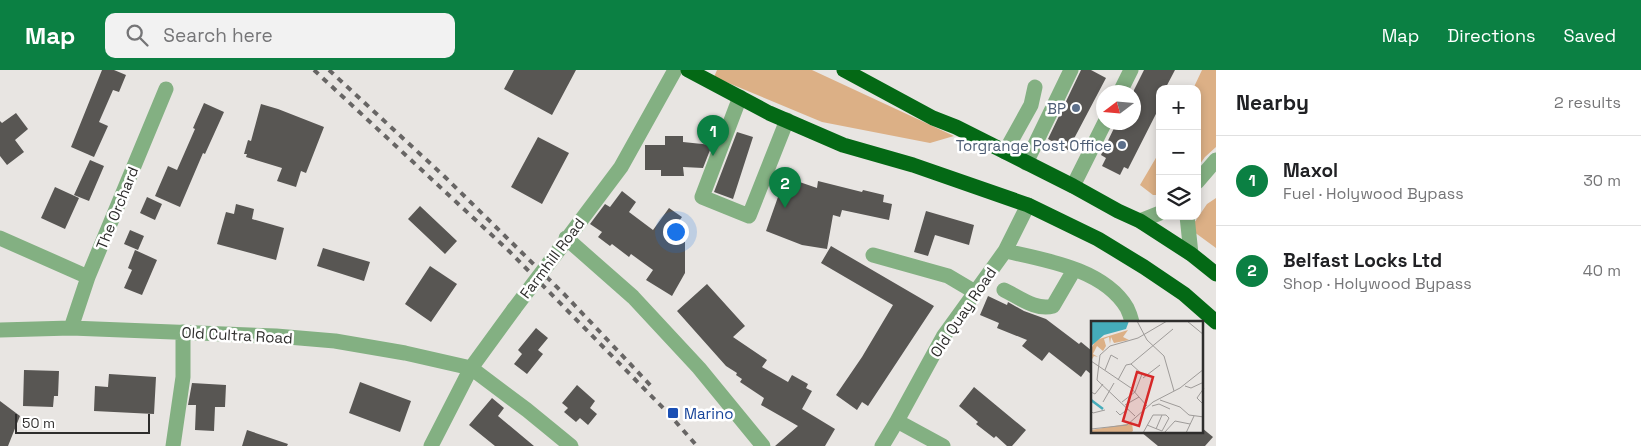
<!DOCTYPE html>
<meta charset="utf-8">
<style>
body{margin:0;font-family:"Space Grotesk",sans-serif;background:#f2f2f2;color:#202124}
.controls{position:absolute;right:15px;top:15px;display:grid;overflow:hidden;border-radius:10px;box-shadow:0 2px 8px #0003}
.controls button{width:45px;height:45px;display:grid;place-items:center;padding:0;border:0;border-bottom:1px solid #e0e0e0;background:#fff;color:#202124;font:25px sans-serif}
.compass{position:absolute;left:1096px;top:15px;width:45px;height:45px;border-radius:50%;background:#fff;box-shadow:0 2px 8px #0003;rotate:254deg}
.scale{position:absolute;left:15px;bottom:12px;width:135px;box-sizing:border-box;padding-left:5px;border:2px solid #2e2d2c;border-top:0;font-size:14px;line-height:18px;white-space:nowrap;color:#2e2d2c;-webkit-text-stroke:4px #fff;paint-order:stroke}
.you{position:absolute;left:675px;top:161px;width:18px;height:18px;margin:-12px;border:4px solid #fff;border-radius:50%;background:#1a73e8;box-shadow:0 0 0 8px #1a73e833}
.badge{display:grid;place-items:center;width:32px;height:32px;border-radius:50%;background:#0b8043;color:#fff;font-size:16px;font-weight:700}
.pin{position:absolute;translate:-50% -41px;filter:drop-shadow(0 1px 2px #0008)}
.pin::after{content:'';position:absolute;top:26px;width:18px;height:15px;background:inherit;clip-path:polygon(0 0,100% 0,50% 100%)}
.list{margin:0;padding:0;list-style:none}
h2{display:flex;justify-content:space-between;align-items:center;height:65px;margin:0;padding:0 20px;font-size:21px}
h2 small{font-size:16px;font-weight:400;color:#757577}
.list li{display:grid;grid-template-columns:32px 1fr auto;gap:15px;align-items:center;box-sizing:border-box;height:90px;padding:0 20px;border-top:1px solid #e0e0e0}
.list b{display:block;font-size:19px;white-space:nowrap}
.list p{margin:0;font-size:16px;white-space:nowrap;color:#757577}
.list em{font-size:16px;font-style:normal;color:#757577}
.icon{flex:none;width:28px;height:28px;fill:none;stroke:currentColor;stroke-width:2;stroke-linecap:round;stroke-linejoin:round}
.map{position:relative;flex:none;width:1216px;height:376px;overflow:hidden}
header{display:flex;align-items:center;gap:30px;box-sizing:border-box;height:70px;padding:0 25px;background:#0b8043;color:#fff}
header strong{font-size:24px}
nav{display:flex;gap:28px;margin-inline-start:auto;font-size:18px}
.search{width:350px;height:45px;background:#f2f2f2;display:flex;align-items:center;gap:12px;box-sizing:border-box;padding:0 18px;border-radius:10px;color:#757577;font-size:19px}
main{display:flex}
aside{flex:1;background:#fff}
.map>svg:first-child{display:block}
.green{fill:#dcb086}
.building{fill:#585653}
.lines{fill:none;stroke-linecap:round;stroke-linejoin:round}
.minor{stroke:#83b082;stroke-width:15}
.highway{stroke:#046915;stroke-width:15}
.rail{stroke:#676564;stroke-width:4;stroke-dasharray:6 6;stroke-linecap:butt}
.minor-bridge{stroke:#83b082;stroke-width:15}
.service-dot{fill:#5c6f8a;stroke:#fff;stroke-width:2}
.transit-dot{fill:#1a4fb4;stroke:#fff;stroke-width:2}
.labels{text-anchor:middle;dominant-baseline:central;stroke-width:5;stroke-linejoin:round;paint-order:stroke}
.service-label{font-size:15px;fill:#4e5e75;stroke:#fff;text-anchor:end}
.street-label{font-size:15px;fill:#2e2d2c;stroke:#fff}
.transit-label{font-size:15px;fill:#164399;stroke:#fff;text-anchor:start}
.inset-river{fill:none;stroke:#45acba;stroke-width:2.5}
.inset-road{fill:none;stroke:#9e9b99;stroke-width:1}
.view{fill:#d62828;fill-opacity:0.15;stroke:#d62828;stroke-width:2.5}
.inset-edge{fill:none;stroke:#2e2d2c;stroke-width:2.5}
</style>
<header>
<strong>Map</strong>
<div class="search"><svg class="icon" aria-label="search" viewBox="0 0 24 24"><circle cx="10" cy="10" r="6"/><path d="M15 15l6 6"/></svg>Search here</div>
<nav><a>Map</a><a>Directions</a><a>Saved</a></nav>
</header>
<main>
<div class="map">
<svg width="1216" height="376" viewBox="0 0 1216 376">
<rect width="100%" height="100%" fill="#e8e5e2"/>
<!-- green -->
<path class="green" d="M717,0H812L954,66L930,73L822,52L714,7Z
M1202,0H1216V77L1205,87L1197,98V19H1193Z
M1160,81V125H1153L1140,115Z
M1216,128V178L1190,159L1207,134Z"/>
<!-- building -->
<path class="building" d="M102,0H114L126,5L119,22L113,20L99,52L108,56L94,87L71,77Z
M514,0H576L552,45L504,19Z
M1081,0H1091L1106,8L1068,80L1048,69Z
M1144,0H1175L1165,19H1160V36L1128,99L1124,97L1120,105L1102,96L1106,88L1101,85L1117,52H1134V20Z
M204,33L224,42L205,84L203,83L180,137L155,126L168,96L177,100L195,59L193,58Z
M261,34L278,39L324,57L306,103L301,101L296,117L277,111L282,98L246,87L247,84H244L248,70L251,71Z
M16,43L28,59L15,70L24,82L7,95L0,86V51L2,53Z
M737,62L753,67L733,129L714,122Z
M665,66H683V72L712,75L703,98L683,97L684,106H661V100H645V75H665Z
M538,67L569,83L542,134L511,117Z
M90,90L104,96L89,131L74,125Z
M785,107L817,118L818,111L862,122L863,120L884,125L883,132L892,134L889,150L842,140L840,147L833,145L827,179L802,175L766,161Z
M55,117L79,128L65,159L41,148Z
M622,121L636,132L629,142L653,160L669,138L682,147L670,164L685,172V203L672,226L646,210L653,200L631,184L629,187L612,174L610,176L598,167L602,162L590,154L605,134L610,137Z
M147,127L162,134L155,150L140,143Z
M236,134L254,139L252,149L284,158L276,190L217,174L226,142L234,144Z
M420,136L457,171L445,184L408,149Z
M926,141L974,155L969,175L935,165L928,186L914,182Z
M130,160L144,166L138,180L124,174Z
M831,176L934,236L868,336L862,332L857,340L836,325L862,287L893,235L821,193Z
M323,178L370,192L364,211L317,196Z
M135,180L157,190L142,225L124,218L132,200L128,198Z
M430,196L457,214L431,252L405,234Z
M707,214L745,256L733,267L767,290L762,297L788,312L792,305L808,314L806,318L812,321L802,339L835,359L825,376H775L798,356L761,335L764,328L740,312L742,309L736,305L737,303L726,296L677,241Z
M988,226L1007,235L1008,232L1024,241L1046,249L1079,274L1081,272L1092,281V305L1086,300L1081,307L1049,282L1042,291L1022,276L1027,270L997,258L999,253L980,245Z
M536,258L548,268L538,280L543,284L527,304L514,294L522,284L518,280Z
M24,300L59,301L58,326H54L53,337L23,336Z
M109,304L156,307L154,344L94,341L95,316L108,317Z
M360,312L411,331L400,362L349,343Z
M192,313L226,315L225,337H215L214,361L195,360L196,335H188Z
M577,315L595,331L590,338L597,344L588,355L580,348L576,352L564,342L568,338L562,333Z
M974,317L1026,360L1012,376H1007L996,366L994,368L976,354L978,352L959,336Z
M492,328L504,338L498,346L534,376H495L469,355Z
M0,331L20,346L8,376H0Z
M1202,358L1213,367L1205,376H1158L1141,362H1202Z
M247,360L288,374L287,376H242Z"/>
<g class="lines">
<!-- minor -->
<path class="minor" d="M1120,22L1131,0
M740,27L702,127L749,146L787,50
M1005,82L1031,35L1035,17
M1026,93L1071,0
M1197,112L1216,90
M1073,116L1105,52
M1187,146L1191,184
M1140,151L1160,143
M0,168L88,207
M566,168L633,227L699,298L763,376
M1005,181C1045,190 1104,199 1127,238C1129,242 1131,248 1132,252
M555,185L621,97L675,0
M873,185L948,206L975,222
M1004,220C1019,227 1036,241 1053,236L1074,200
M71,258L88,207L166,19
M0,260L71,258L276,266L335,271L405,283L471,298L527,340L571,376
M897,351L943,376
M173,376L183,307V262
M431,376L471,298L514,239
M882,376L897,351L943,267L1005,181L1028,135"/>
<!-- highway -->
<path class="highway" d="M688,0L769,43L843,75L913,95L1028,135L1098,169L1144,197L1184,224L1216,252
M844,0L933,48L956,57L1073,116L1118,141L1140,151L1191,184L1216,204"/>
<!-- rail -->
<path class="rail" d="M314,0L509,181L668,343L697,376
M329,0L445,107L565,225L652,317"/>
<!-- minor-bridge -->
<path class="minor-bridge" d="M514,239L555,185"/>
</g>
<!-- markers -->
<g class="service-dot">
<circle cx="1076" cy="38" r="5"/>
<circle cx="1122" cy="75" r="5"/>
</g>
<rect class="transit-dot" x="667" y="337" width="12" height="12" rx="2.5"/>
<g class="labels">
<!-- service labels -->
<g class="service-label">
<text x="1066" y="38">BP</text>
<text x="1112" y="75">Torgrange Post Office</text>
</g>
<!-- street labels -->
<g class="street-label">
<text transform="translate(117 138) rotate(-68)">The Orchard</text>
<text transform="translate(552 188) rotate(-53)">Farmhill Road</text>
<text transform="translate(963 242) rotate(-56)">Old Quay Road</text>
<text transform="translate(237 265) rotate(3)">Old Cultra Road</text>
</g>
<!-- transit labels -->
<g class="transit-label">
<text x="684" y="343">Marino</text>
</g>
</g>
<!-- overview -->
<g transform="translate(1091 251)">
<rect width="112" height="112" fill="#e8e5e2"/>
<path d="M37,9L32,16L38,19L23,22L20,16L19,23L18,16L13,18L15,25L12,30L6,25L2,33L7,36L3,35L0,40V28L5,19ZM41,102L42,110L39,112H0V109Z" fill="#dcb086"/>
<path d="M0,0H38L35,8L13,14L0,25Z" fill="#45acba"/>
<path class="inset-river" d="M0,79L12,88"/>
<path class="inset-road" d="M46,0L56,19L73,35L83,70M96,0L113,14M0,40L40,67L56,85M14,49L20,34L27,38M52,57L69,44M27,59L35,44L40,43M94,65L100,67L113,61M113,67L106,77L113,84M0,71L4,73L12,63M69,79L89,86L98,94L113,96M12,81L23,62M31,81L44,71L51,53L40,43L82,8M34,84L48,76M61,85L68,83L79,88M0,90L2,92L14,89M25,90L29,94L37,88M44,95L6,59L9,34L19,25L47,17L76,0M56,104L71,110L78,97L75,94M0,108L36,104L62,81L89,67L113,48M65,108L71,94M52,112L62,94H75M73,112L84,100L99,103M95,112L103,95"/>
<path class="view" d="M46,51L62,56L48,105L32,100Z"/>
<rect width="112" height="112" class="inset-edge"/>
</g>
</svg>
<div class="controls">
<button>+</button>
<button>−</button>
<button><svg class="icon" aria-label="layers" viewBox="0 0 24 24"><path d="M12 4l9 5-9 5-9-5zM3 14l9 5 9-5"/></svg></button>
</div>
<svg class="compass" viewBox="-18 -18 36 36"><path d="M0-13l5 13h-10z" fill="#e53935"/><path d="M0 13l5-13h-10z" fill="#757577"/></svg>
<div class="scale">50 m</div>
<div class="you"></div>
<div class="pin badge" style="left:713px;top:86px">1</div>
<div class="pin badge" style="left:785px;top:138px">2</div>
</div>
<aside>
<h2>Nearby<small>2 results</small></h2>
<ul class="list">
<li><span class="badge">1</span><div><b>Maxol</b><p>Fuel · Holywood Bypass</p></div><em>30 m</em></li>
<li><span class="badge">2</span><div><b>Belfast Locks Ltd</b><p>Shop · Holywood Bypass</p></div><em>40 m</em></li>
</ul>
</aside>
</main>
